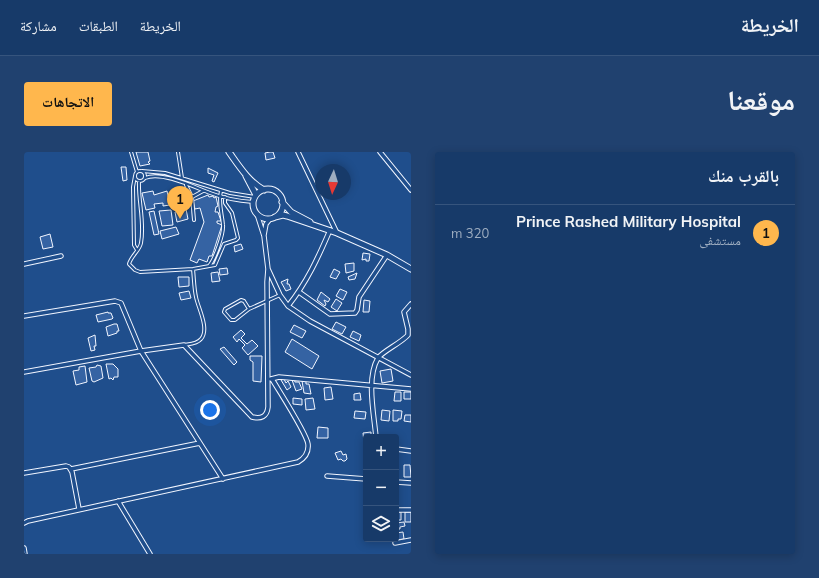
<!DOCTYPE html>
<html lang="ar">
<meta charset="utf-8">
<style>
body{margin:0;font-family:Mulish,"Noto Naskh Arabic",sans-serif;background:#20416f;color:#f1f3f6;direction:rtl}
.controls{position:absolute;right:12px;bottom:12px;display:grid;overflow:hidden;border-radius:4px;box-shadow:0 2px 10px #0003}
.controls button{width:36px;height:36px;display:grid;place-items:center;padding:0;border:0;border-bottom:1px solid #36547d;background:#173a69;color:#f1f3f6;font:20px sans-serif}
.compass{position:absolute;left:291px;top:12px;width:36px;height:36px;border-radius:50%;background:#173a69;box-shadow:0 2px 10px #0003;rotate:184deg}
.you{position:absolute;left:186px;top:258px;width:14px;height:14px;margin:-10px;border:3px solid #fff;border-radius:50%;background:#1a73e8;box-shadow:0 0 0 6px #1a73e833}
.badge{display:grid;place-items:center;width:26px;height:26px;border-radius:50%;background:#ffb74d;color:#111;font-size:13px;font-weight:700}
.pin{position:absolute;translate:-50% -33px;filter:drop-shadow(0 1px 2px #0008)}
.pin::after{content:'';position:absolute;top:21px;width:14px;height:12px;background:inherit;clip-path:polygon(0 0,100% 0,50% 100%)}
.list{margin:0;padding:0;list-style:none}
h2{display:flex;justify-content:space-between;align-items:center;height:52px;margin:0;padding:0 16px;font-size:17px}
h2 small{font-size:13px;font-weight:400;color:#9eadc0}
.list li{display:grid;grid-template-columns:26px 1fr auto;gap:12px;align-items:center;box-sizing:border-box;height:56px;padding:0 16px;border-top:1px solid #36547d}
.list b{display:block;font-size:15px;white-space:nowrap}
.list p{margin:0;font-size:13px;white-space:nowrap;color:#9eadc0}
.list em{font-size:13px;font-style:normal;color:#9eadc0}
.icon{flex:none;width:22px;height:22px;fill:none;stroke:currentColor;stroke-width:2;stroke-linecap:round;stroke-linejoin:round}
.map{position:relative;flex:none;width:387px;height:402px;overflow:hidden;direction:ltr;border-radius:4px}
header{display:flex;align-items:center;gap:24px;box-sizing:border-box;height:56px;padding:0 20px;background:#173a69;border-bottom:1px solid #36547d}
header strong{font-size:19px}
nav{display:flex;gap:22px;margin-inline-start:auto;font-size:14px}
.intro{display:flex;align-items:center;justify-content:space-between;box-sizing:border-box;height:96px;padding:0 24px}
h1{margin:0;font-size:28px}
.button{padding:10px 18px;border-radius:4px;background:#ffb74d;color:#111;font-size:14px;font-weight:700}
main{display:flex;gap:24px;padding:0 24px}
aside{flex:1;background:#173a69;border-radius:4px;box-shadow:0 2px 10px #0003}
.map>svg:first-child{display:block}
.building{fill:#3563a3;stroke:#f2f6ff}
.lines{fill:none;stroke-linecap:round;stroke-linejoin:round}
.lane-casing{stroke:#f2f6ff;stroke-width:4}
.street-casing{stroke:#f2f6ff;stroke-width:5.5}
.secondary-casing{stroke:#f2f6ff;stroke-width:7}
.lane{stroke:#1f4e8c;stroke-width:2}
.street{stroke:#1f4e8c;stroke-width:3.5}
.secondary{stroke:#1f4e8c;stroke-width:5}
</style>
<header>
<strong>الخريطة</strong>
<nav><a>الخريطة</a><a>الطبقات</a><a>مشاركة</a></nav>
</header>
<div class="intro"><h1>موقعنا</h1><a class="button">الاتجاهات</a></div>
<main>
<aside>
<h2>بالقرب منك<small></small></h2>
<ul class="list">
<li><span class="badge">1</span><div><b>Prince Rashed Military Hospital</b><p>مستشفى</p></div><em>320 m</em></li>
</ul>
</aside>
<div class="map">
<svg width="387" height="402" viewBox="0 0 387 402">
<rect width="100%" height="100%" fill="#1f4e8c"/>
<!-- building -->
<path class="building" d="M112,0H124L126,9L124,10L126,12L116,14Z
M246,0H249L251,6L242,8L241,1Z
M97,15H102L103,28L99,29Z
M184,16L194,21L190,30L188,29L190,23L184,21Z
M129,39L130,43L143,39L146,53L139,54V51L130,52L131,56L122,58L118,41Z
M184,43L185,45L189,44L190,46L192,45L194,54L192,55L191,60H194L197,69H193V71L198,73L188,104H185L183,110L175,107L173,111L166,108L180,70L176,56L171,57L169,49Z
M160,47L162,55L150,58L148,51Z
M162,57L164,67L153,70L151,60Z
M147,58L149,73L138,74L135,59Z
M130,59L135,82L130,83L125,60Z
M152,75L155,82L138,87L136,79Z
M26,82L29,95L19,97L16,85Z
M217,92L219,97L211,100L210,94Z
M339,101L346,102L345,109H342V107L338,108Z
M330,111V119L322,121L321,112Z
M203,116L204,122L196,123L195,117Z
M310,117L316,120L312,127L306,125Z
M194,120L196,129L188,130L187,121Z
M333,121L331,127L325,128L324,125Z
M154,125H165V134L155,135Z
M264,127L263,132H265L267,137L262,139L257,130Z
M316,137L323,140L319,148L312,144Z
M165,139L167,146L157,148L155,141Z
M297,140L306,147L304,150L300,148L302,152L301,154L293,148Z
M312,147L318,151L313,159L307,155Z
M340,148L346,149L345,160H339Z
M84,160V161H87L89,166L88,167L74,170L72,163Z
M312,170L322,175L318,182L308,177Z
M90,172H93L95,179H93V181L84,184L82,175Z
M270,173L282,179L278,186L266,180Z
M217,178L221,182L217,186L223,192L228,188L234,194L224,203L218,196L221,193L215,187L213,190L209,185Z
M329,179L337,183L335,189L326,185Z
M71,183L72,194H70L71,198L67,199L64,186Z
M268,187L295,204L288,217L261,200Z
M200,195L213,210L210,213L196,197Z
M226,204H238L237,230L229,229V210L226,208Z
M82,212H89L94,217V225H90L89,228L87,226L85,227Z
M73,213L77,214L79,226L70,230L68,229L65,216L72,215Z
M61,214L63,230L52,233L49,219L55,218V215Z
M367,217L369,229L358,231L356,219Z
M260,227L262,231L264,229L267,235L263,238L257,228Z
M270,227L271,230H275L278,237L272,239L268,228Z
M278,229H282V232H285L287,242L280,241Z
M307,235L309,247L301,248L300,236Z
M371,240H377V249H370Z
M380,240H387V247H380Z
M336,241L337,248H330V242Z
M269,246L278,247V253L269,252Z
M289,246L291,257L282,258L281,247Z
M358,258L366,259L365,269L357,268Z
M369,258L378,259L377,267H374V269H369Z
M331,259L342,260L341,267L330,266Z
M381,263H387V270L380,269Z
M294,275L304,276V286H293Z
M347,280V285H342V290H340L339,281Z
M317,299L319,303L322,302L323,307L321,309H319L317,307L314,308L311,301Z
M380,313H386L387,325H380Z
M372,360H377V368H372Z
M381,360H387V370H381Z
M380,370L381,374L376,375V377H372V371Z
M379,380L380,387L372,388V381Z"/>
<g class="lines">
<defs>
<path id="lane" d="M107,0L113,20
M154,0L158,26
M111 24a5 5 0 1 1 10 0a5 5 0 1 1-10 0Z
M118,19L141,21L206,41L231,45
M111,24L109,35L110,93L113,98
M121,26C138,19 170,35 186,41C199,46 215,49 229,50
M115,29C114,49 121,71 117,91C116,98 107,104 105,112L111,118L116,120L169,117L191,113L200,92L212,88L214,86L208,61L201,51V45
M162,33L168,45L170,68
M168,45L179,39
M185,114C191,107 200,81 199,73C198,61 194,51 197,39
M225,157L220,149L217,148L201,157L200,160L207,168H211L225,157L256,143
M160,193C166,192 173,192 177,187C186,177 174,156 172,145C170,136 170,126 169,117"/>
<path id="street" d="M274,0L313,81
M356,0L387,38
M233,62L240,84L244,117L256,143L264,154L286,169L387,223
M240,83L242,72L246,67
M0,112L37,104
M275,140L306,162L331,161L333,158L335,145L363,103
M264,154C283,130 294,106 306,78
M0,164L91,149L97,151L117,199L199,327
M0,220L117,199L160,193L228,265C237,267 243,265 244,255L243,130L244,117
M247,227L255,225L387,237
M352,285C350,262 342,226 354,206C359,199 377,191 384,183V177L380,160L387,152
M372,297L387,299
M47,317L176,291
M0,321L42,314L45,315L48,320L55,357
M303,324L342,327
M372,330L387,331
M94,349L126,402
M372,358H387
M0,371L4,369L274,310C281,306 285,301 284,292C283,282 255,239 248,227
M371,391L387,388
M0,396L1,402"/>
<path id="secondary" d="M205,0C215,14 225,30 240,38
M222,24L232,43
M229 52a15 15 0 1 1 30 0a15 15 0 1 1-30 0Z
M258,50L267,60L286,70
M251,65L259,63L263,64L313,81L363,103L387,117"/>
</defs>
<!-- lane casing -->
<use href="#lane" class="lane-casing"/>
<!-- street casing -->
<use href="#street" class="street-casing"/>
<!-- secondary casing -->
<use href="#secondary" class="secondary-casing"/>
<!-- lane -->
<use href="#lane" class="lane"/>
<!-- street -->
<use href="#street" class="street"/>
<!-- secondary -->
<use href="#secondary" class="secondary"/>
</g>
</svg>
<div class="controls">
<button>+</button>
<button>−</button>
<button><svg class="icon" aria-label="layers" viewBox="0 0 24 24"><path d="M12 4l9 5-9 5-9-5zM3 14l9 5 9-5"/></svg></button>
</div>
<svg class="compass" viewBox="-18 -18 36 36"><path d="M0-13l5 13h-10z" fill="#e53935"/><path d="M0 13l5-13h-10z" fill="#9eadc0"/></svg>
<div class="you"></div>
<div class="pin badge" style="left:156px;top:67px">1</div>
</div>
</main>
